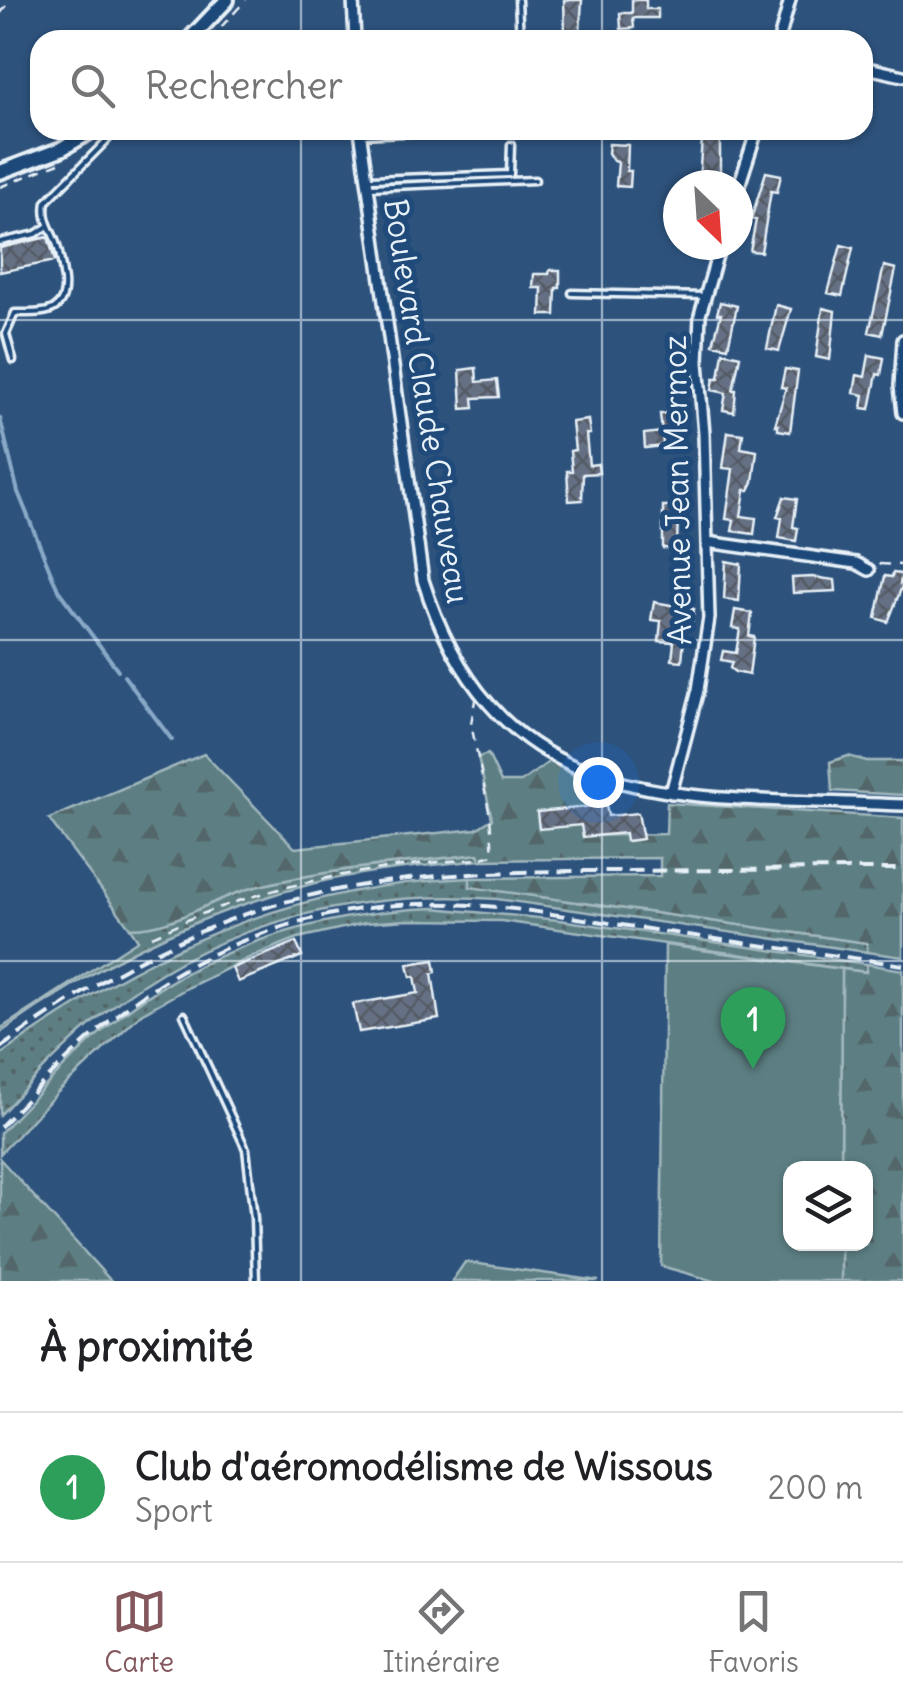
<!DOCTYPE html>
<html lang="fr">
<meta charset="utf-8">
<style>
body{margin:0;font-family:Delius,sans-serif;background:#f2f2f2;color:#202124}
.controls{position:absolute;right:30px;bottom:30px;display:grid;overflow:hidden;border-radius:20px;box-shadow:0 2px 8px #0004}
.controls button{width:90px;height:90px;display:grid;place-items:center;padding:0;border:0;border-bottom:2px solid #e0e0e0;background:#fff;color:#202124;font:50px sans-serif}
.compass{position:absolute;left:663px;top:170px;width:90px;height:90px;border-radius:50%;background:#fff;box-shadow:0 2px 8px #0004;rotate:155deg}
.you{position:absolute;left:598px;top:782px;width:35px;height:35px;margin:-25px;border:8px solid #fff;border-radius:50%;background:#1a73e8;box-shadow:0 0 0 15px #1a73e833}
.badge{display:grid;place-items:center;width:65px;height:65px;border-radius:50%;background:#84575d;color:#fff;font-size:32px;font-weight:700}
.pin{position:absolute;translate:-50% -82px;filter:drop-shadow(0 2px 5px #0008)}
.pin::after{content:'';position:absolute;top:52px;width:35px;height:30px;background:inherit;clip-path:polygon(0 0,100% 0,50% 100%)}
.list{margin:0;padding:0;list-style:none}
h2{display:flex;justify-content:space-between;align-items:center;height:130px;margin:0;padding:0 40px;font-size:42px}
h2 small{font-size:32px;font-weight:400;color:#757577}
.list li{display:grid;grid-template-columns:65px 1fr auto;gap:30px;align-items:center;box-sizing:border-box;height:150px;padding:0 40px;border-top:2px solid #e0e0e0}
.list b{display:block;font-size:38px;white-space:nowrap}
.list p{margin:0;font-size:32px;white-space:nowrap;color:#757577}
.list em{font-size:32px;font-style:normal;color:#757577}
.icon{flex:none;width:55px;height:55px;fill:none;stroke:currentColor;stroke-width:2;stroke-linecap:round;stroke-linejoin:round}
.map{position:relative;flex:none;width:903px;height:1281px;overflow:hidden}
.search{position:absolute;background:#fff;box-shadow:0 2px 8px #0004;left:30px;right:30px;top:30px;height:110px;display:flex;align-items:center;gap:25px;box-sizing:border-box;padding:0 35px;border-radius:30px;color:#757577;font-size:38px}
.sheet{height:280px;background:#fff}
nav{display:flex;justify-content:space-around;align-items:center;box-sizing:border-box;height:140px;border-top:2px solid #e0e0e0;background:#fff;font-size:28px;color:#757577}
nav a{display:grid;justify-items:center;gap:5px}
nav .on{color:#84575d}
.map>svg:first-child{display:block}
.grass{fill:url(#grass-dots);stroke:#a2b8be;stroke-width:2.5}
.forest{fill:url(#forest-firs);stroke:#a2b8be;stroke-width:2.5}
.park{fill:#5d7f83;stroke:#a2b8be;stroke-width:2.5}
.lines{fill:none;stroke-linecap:round;stroke-linejoin:round}
.stream{stroke:#89a9c7;stroke-width:4}
.building{fill:url(#building-cross-hatch);stroke:#e8f1f8;stroke-width:2.5}
.lane-casing{stroke:#e8f1f8;stroke-width:11}
.street-casing{stroke:#e8f1f8;stroke-width:16}
.secondary-casing{stroke:#e8f1f8;stroke-width:20}
.path{stroke:#e8f1f8;stroke-width:2.5;stroke-dasharray:10 8;stroke-linecap:butt}
.lane{stroke:#1f4a7a;stroke-width:4}
.street{stroke:#1f4a7a;stroke-width:9}
.secondary{stroke:#1f4a7a;stroke-width:12}
.rail{stroke:#e8f1f8;stroke-width:4;stroke-dasharray:15 8;stroke-linecap:butt}
.grid{fill:none;stroke:#e8f1f8;stroke-width:2.5;stroke-opacity:0.55}
.labels{text-anchor:middle;dominant-baseline:central;stroke-width:10;stroke-linejoin:round;paint-order:stroke}
.street-label{font-size:32px;fill:#e8f1f8;stroke:#1f4a7a}
</style>
<div class="map">
<svg width="903" height="1281" viewBox="0 0 903 1281">
<defs>
<pattern id="grass-dots" width="8" height="8" patternUnits="userSpaceOnUse" patternTransform="scale(2.5)"><rect width="8" height="8" fill="#5d7f83"/><path d="M2 2h.1M6 6h.1" fill="none" stroke="#536669" stroke-width="1.8" stroke-linecap="round"/></pattern>
<pattern id="forest-firs" width="22" height="20" patternUnits="userSpaceOnUse" patternTransform="scale(2.5)"><rect width="22" height="20" fill="#5d7f83"/><path d="M5 1l3.5 6h-7zM16 11l3.5 6h-7z" fill="#536669"/></pattern>
<pattern id="building-cross-hatch" width="8" height="8" patternUnits="userSpaceOnUse" patternTransform="scale(2.5)"><rect width="8" height="8" fill="#657084"/><path d="M0 0l8 8M0 8l8-8" fill="none" stroke="#545a64"/></pattern>
</defs>
<rect width="100%" height="100%" fill="#2d527c"/>
<filter id="ink" filterUnits="userSpaceOnUse"><feTurbulence type="fractalNoise" baseFrequency=".01" numOctaves="2"/><feDisplacementMap in="SourceGraphic" scale="20" xChannelSelector="R" yChannelSelector="G"/><feConvolveMatrix kernelMatrix="1 2 1 2 8 2 1 2 1" color-interpolation-filters="sRGB"/></filter>
<g filter="url(#ink)">
<!-- grass -->
<path class="grass" d="M479,854L481,860C425,866 369,870 315,883C200,912 96,964 0,1033V1029L138,940L130,928C177,928 211,898 255,887C328,869 404,863 479,854Z
M470,878L471,887L868,943L867,952L497,899C355,889 216,923 104,1013C66,1044 33,1080 0,1115V1055C146,951 288,885 470,878Z
M433,908L559,920L867,964L866,972L501,921L407,920L365,923L298,938L253,956L189,987L141,1014L58,1092L0,1154V1133C35,1097 70,1058 108,1026C199,949 316,913 433,908Z"/>
<!-- forest -->
<path class="forest" d="M204,754L295,848L476,829L492,819L478,757L488,754L501,782H521L550,761L585,783V836L666,834L667,803L903,818V957L867,952V943L470,887V878L660,876V858L481,860L478,854C404,863 328,869 255,887C211,898 177,928 130,928L49,819Z
M848,756L867,761H903V795L832,791L830,762Z
M867,964L903,970V1281H841V1244H866V1168H841L842,969L866,972Z
M0,1159L111,1281H0Z
M465,1262L599,1281H452Z"/>
<!-- park -->
<path class="park" d="M665,945L842,969L841,1168H790V1244H841V1281H714L661,1266Z"/>
<g class="lines">
<!-- stream -->
<path class="stream" d="M0,418L18,492L58,590L118,670
M124,676L172,740"/>
</g>
<!-- building -->
<path class="building" d="M564,0H582L580,32L565,33Z
M632,0H646V9H658V18H633L634,28L621,29L620,13H632Z
M730,130L729,139H720V185L699,182L702,138L709,139L710,131Z
M609,144L628,145L627,171H631L630,187L616,186L618,162L613,161L608,153Z
M766,172L781,175L777,192L771,191L761,252L750,251L756,220L751,219Z
M48,237L55,261L0,272V248Z
M841,245L853,248L842,296L828,293Z
M884,266L896,269L882,335L869,332Z
M550,270H560V288H556L555,315H541L542,288H533L534,274H549Z
M720,302L737,306L728,347L713,344L721,314H717Z
M776,305L791,309L779,351L767,348Z
M823,308L835,311L830,360L816,357Z
M723,352L740,356L733,390H736L734,412L723,410L726,393L712,390L714,378H719Z
M869,355L884,358L881,375L877,374L870,409L862,408L864,395L854,393L857,375L865,377Z
M476,368L477,382L497,380L499,397L473,398L474,408L462,409L460,370Z
M785,369L798,371L790,432L778,430V425H775L786,388L781,387Z
M676,413L675,431L662,432L663,446L645,448L644,434L662,432L660,414Z
M588,420L590,434H586L589,465L598,464L599,473L583,474L582,500L569,501L567,471H572L570,451L575,450L572,422Z
M728,432L743,434L741,448L757,451L753,482L749,490H745L741,516L756,518L754,534L732,531L734,520L726,519L733,469L723,468Z
M784,497L797,499L793,527L798,528L796,541L779,538L782,518L777,517Z
M663,506H678L677,549L663,548Z
M726,561L741,564L739,601L724,599Z
M893,573L902,574L900,584H903L888,622L876,618L885,576L892,577Z
M812,577L835,580L836,591L793,593L792,578Z
M654,602L694,609L692,621L689,620L685,627L682,661L672,660L674,642L659,641L661,621L651,620Z
M735,610L752,613L749,636L754,637L749,675L735,672L730,668L732,662L721,660L723,651L736,653L740,629L732,628Z
M606,805L608,816L638,813L643,839L626,841L625,833L583,837L581,825L539,829L537,812Z
M296,942L302,956L238,982L232,968Z
M434,960L436,972L432,973L439,1019L359,1032L353,1004L418,993L415,976L411,977L408,964Z"/>
<g class="lines">
<defs>
<path id="lane" d="M518,0L520,40
M361,135L470,130
M371,179L510,174L511,145
M370,187L535,180
M0,242L36,234L48,226
M572,293L705,296
M13,360L6,334L15,313C44,313 67,315 64,280C62,267 60,252 55,240C49,226 43,217 46,202L117,130
M184,1015L246,1149L254,1218L256,1281"/>
<path id="street" d="M353,0L355,40
M779,40L790,0
M863,67L903,76
M360,130L423,580C501,825 692,794 903,805
M738,189L757,130
M903,340L900,386L903,413
M707,542L856,563L869,570
M671,793L698,690L709,618L704,434L698,362L700,315L720,245"/>
<path id="secondary" d="M189,40L227,0
M0,172L61,149L93,130"/>
</defs>
<!-- lane casing -->
<use href="#lane" class="lane-casing"/>
<!-- street casing -->
<use href="#street" class="street-casing"/>
<!-- secondary casing -->
<use href="#secondary" class="secondary-casing"/>
<!-- path -->
<path class="path" d="M0,14L11,0
M209,40L246,0
M0,187L59,163
M879,564L903,565
M152,936C169,929 185,920 202,914C289,880 385,865 478,859L493,855L490,816L471,724L475,700"/>
<!-- lane -->
<use href="#lane" class="lane"/>
<!-- street -->
<use href="#street" class="street"/>
<!-- secondary -->
<use href="#secondary" class="secondary"/>
<!-- rail -->
<path class="rail" d="M0,1048C81,990 165,940 261,909C381,871 504,871 629,871C721,870 812,869 903,869
M0,1127C53,1072 104,1018 170,977C238,936 320,910 399,905C482,899 567,917 648,929C733,942 818,953 903,965"/>
</g>
</g>
<!-- grid -->
<path class="grid" d="M301,0V40M602,0V40M301,130V1281M602,130V1281M0,320H903M0,640H903M0,961H903"/>
<g class="labels">
<!-- street labels -->
<g class="street-label">
<text transform="translate(427 401) rotate(81)">Boulevard Claude Chauveau</text>
<text transform="translate(677 490) rotate(-91)">Avenue Jean Mermoz</text>
</g>
</g>
</svg>
<div class="controls">
<button><svg class="icon" aria-label="layers" viewBox="0 0 24 24"><path d="M12 4l9 5-9 5-9-5zM3 14l9 5 9-5"/></svg></button>
</div>
<svg class="compass" viewBox="-18 -18 36 36"><path d="M0-13l5 13h-10z" fill="#e53935"/><path d="M0 13l5-13h-10z" fill="#757577"/></svg>
<div class="you"></div>
<div class="pin badge" style="left:753px;top:1069px;background:#2e9e5b">1</div>
<div class="search"><svg class="icon" aria-label="search" viewBox="0 0 24 24"><circle cx="10" cy="10" r="6"/><path d="M15 15l6 6"/></svg>Rechercher</div>
</div>
<section class="sheet">
<h2>À proximité<small></small></h2>
<ul class="list">
<li><span class="badge" style="background:#2e9e5b">1</span><div><b>Club d'aéromodélisme de Wissous</b><p>Sport</p></div><em>200 m</em></li>
</ul>
</section>
<nav>
<a class="on"><svg class="icon" aria-label="map" viewBox="0 0 24 24"><path d="M3 6l6-2 6 2 6-2v14l-6 2-6-2-6 2zM9 4v14M15 6v14"/></svg>Carte</a>
<a><svg class="icon" aria-label="directions" viewBox="0 0 24 24"><path d="M12 3l9 9-9 9-9-9zM9 14v-3h6M13 9l2 2-2 2"/></svg>Itinéraire</a>
<a><svg class="icon" aria-label="saved" viewBox="0 0 24 24"><path d="M7 4h10v16l-5-4-5 4z"/></svg>Favoris</a>
</nav>
